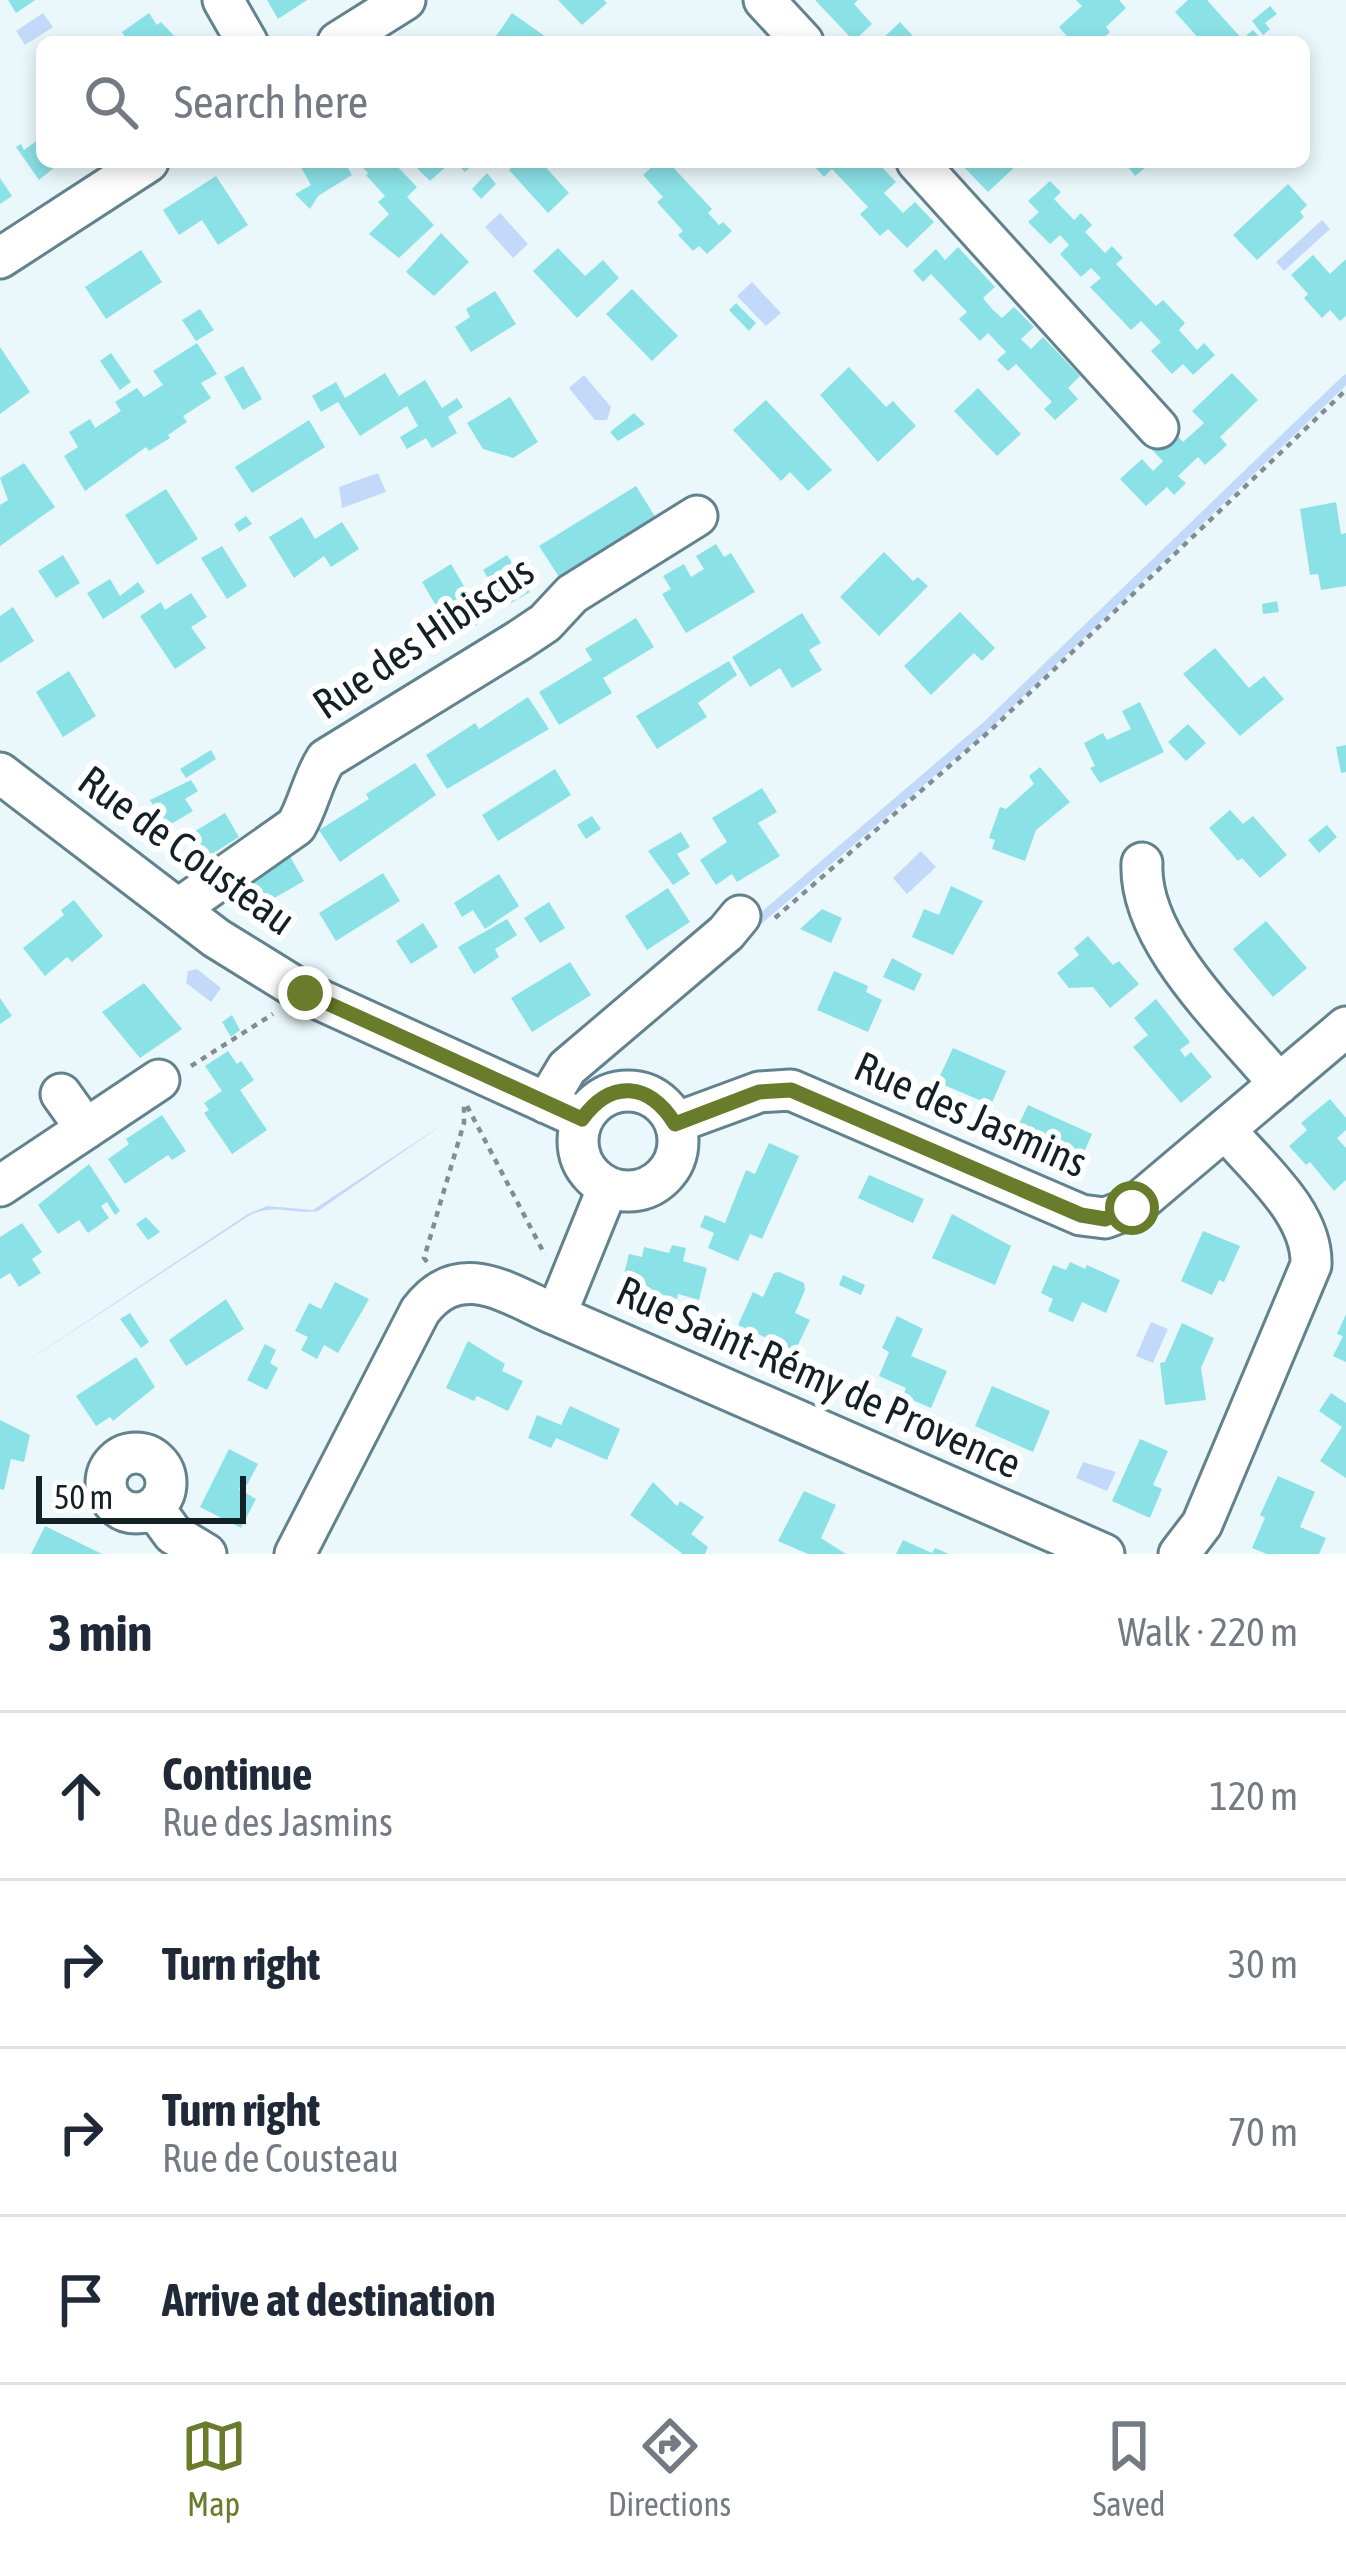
<!DOCTYPE html>
<meta charset="utf-8">
<style>
body{margin:0;font-family:"Asap Condensed",sans-serif;background:#f6f6f7;color:#1f2937}
.scale{position:absolute;left:36px;bottom:30px;width:210px;box-sizing:border-box;padding-left:12px;border:6px solid #132025;border-top:0;font-size:33px;line-height:42px;white-space:nowrap;color:#132025;-webkit-text-stroke:9px #fff;paint-order:stroke}
.stop{position:absolute;width:36px;height:36px;margin:-27px;border:9px solid #687c2c;border-radius:50%;background:#fff}
.stop.end{background:#687c2c;border-color:#fff;box-shadow:0 3px 12px #0008}
.list{margin:0;padding:0;list-style:none}
h2{display:flex;justify-content:space-between;align-items:center;height:156px;margin:0;padding:0 48px;font-size:51px}
h2 small{font-size:39px;font-weight:400;color:#747a83}
.list li{display:grid;grid-template-columns:78px 1fr auto;gap:36px;align-items:center;box-sizing:border-box;height:168px;padding:0 48px;border-top:3px solid #e0e1e3}
.list b{display:block;font-size:45px;white-space:nowrap}
.list p{margin:0;font-size:39px;white-space:nowrap;color:#747a83}
.list em{font-size:39px;font-style:normal;color:#747a83}
.icon{flex:none;width:66px;height:66px;fill:none;stroke:currentColor;stroke-width:2;stroke-linecap:round;stroke-linejoin:round}
.map{position:relative;flex:none;width:1346px;height:1554px;overflow:hidden}
.search{position:absolute;background:#fff;box-shadow:0 6px 18px #0003;left:36px;right:36px;top:36px;height:132px;display:flex;align-items:center;gap:30px;box-sizing:border-box;padding:0 42px;border-radius:18px;color:#747a83;font-size:45px}
.sheet{height:828px;background:#fff}
nav{display:flex;justify-content:space-around;align-items:center;box-sizing:border-box;height:168px;border-top:3px solid #e0e1e3;background:#fff;font-size:33px;color:#747a83}
nav a{display:grid;justify-items:center;gap:6px}
nav .on{color:#687c2c}
.map>svg:first-child{display:block}
.water{fill:#c3d9f9}
.lines{fill:none;stroke-linecap:round;stroke-linejoin:round}
.stream{stroke:#c3d9f9;stroke-width:9}
.building{fill:#8ae1e6}
.minor-casing{stroke:#62828d;stroke-width:45}
.path{stroke:#808d92;stroke-width:4.5;stroke-dasharray:6 6;stroke-linecap:butt}
.minor{stroke:#fff;stroke-width:39}
.route{stroke:#687c2c;stroke-width:15}
.labels{text-anchor:middle;dominant-baseline:central;stroke-width:12;stroke-linejoin:round;paint-order:stroke}
.street-label{font-size:42px;fill:#132025;stroke:#fff}
</style>
<div class="map">
<svg width="1346" height="1554" viewBox="0 0 1346 1554">
<rect width="100%" height="100%" fill="#eaf8fc"/>
<!-- water -->
<path class="water" d="M43,13L53,27L25,45L16,31Z
M500,213L528,244L513,258L485,227Z
M1322,220L1330,229L1284,271L1276,262Z
M752,282L781,313L766,326L737,296Z
M584,375L611,407L607,420H595L569,388Z
M378,473L386,492L342,508L339,487Z
M921,851L936,867L907,894L893,878Z
M197,969L221,988L211,1002L186,983L188,971Z
M449,1120L318,1211C294,1215 274,1203 250,1215L0,1379L248,1214L267,1206L313,1210Z
M1151,1322L1168,1329L1153,1363L1136,1356Z
M1083,1462L1116,1472L1107,1491L1076,1478Z"/>
<g class="lines">
<!-- stream -->
<path class="stream" d="M752,926L986,726L1346,379"/>
</g>
<!-- building -->
<path class="building" d="M8,0H35L16,13Z
M267,0H307L278,19Z
M558,0H604L607,3L582,25Z
M815,0H858L854,4L872,24L854,41Z
M1076,0H1119L1126,8L1106,27L1110,32L1099,42H1072L1059,27L1082,6Z
M1188,0H1207L1242,39L1253,30L1264,42H1202L1175,12Z
M1270,6L1277,14L1265,23L1270,29L1263,35L1252,21Z
M149,13L157,25L161,22L180,42H128L122,32Z
M512,13L553,42H492Z
M900,22L912,35L905,42H879Z
M42,137V162H61L39,180L16,147L21,144L24,150Z
M298,162H344L352,175L318,196L310,209L295,194L311,185Z
M364,162H393L417,187L407,197L434,225L399,258L369,234L389,214L378,202L385,196L366,175L368,173L360,165Z
M411,162H475L465,172L457,164L453,168L449,164L430,181Z
M517,162H541L569,193L548,213L509,170Z
M657,162H668L712,209L708,213L719,225L723,222L732,231L707,254L699,246L693,251L678,235L683,231L657,202L663,197L643,175Z
M817,162H877L896,182L884,193L903,213L915,202L934,222L907,248L888,229L880,236L860,214L868,207L832,169L824,177L813,165Z
M959,162H1020L988,192Z
M1124,162H1142L1146,167L1135,176Z
M487,173L496,184L481,199L472,189Z
M216,176L248,225L218,245L202,220L179,235L163,210Z
M0,178L12,196L0,204Z
M1050,181L1061,192L1054,199L1074,220L1081,213L1092,225L1085,232L1105,253L1112,246L1123,258L1116,264L1156,306L1163,300L1185,323L1179,330L1197,350L1204,343L1215,355L1193,375L1183,364L1172,374L1151,351L1161,342L1141,321L1131,330L1090,287L1101,278L1091,268L1081,277L1060,254L1069,245L1060,235L1050,244L1028,222L1039,212L1028,201Z
M1288,184L1307,205L1300,212L1304,217L1257,260L1233,235Z
M441,233L469,262L434,296L406,272Z
M958,247L995,287L983,298L992,309L1002,318L1014,307L1034,327L1021,339L1031,349L1043,337L1080,376L1068,388L1078,399L1055,420L1044,409L1052,402L1016,364L1008,371L997,360L1006,352L988,333L980,341L959,319L967,312L931,274L923,282L913,271L936,249L945,260Z
M558,248L585,276L603,260L619,278L577,318L533,271Z
M141,250L162,282L106,319L85,287Z
M1313,255L1330,274L1346,259V316L1340,321L1330,310L1322,318L1304,298L1308,294L1291,275Z
M632,289L678,336L652,361L606,314Z
M495,291L516,324L471,352L455,327L470,317L466,309Z
M736,303L756,323L749,331L729,310Z
M200,309L214,330L196,341L182,320Z
M197,343L217,374L201,383L211,398L183,416L187,422L168,435L170,438L149,451L146,447L85,491L64,456L78,447L69,432L90,419L95,428L121,411L115,402L137,388L144,397L163,385L153,371Z
M0,347L30,392L0,414Z
M111,353L131,382L120,390L100,361Z
M243,366L262,399L243,410L224,377Z
M849,367L886,407L893,401L916,426L878,462L820,395Z
M385,373L399,396L425,380L442,408L457,398L463,407L448,417L457,433L432,448L426,438L407,449L400,437L418,426L407,406L360,436L338,402L321,412L312,396L336,382L345,398Z
M1232,373L1258,400L1220,437L1227,445L1215,456L1205,465L1198,457L1178,476L1186,483L1174,495L1167,487L1146,506L1120,479L1142,459L1153,471L1163,461L1151,449L1172,430L1183,442L1193,433L1204,423L1192,411Z
M978,388L1021,434L997,456L954,411Z
M510,397L538,442L513,458L483,449L467,423Z
M766,400L832,470L808,491L790,472L781,481L733,430Z
M634,413L645,424L618,441L610,432Z
M309,420L325,447L252,493L235,467Z
M24,463L55,507L0,546V505L8,500L0,478Z
M636,486L659,523L563,583L539,546Z
M166,489L198,539L157,565L125,515Z
M1336,502L1341,534L1346,533V586L1321,590L1318,574L1310,575L1300,509Z
M246,516L252,524L239,532L234,524Z
M302,517L315,539L342,522L359,549L331,567L324,556L294,578L269,537Z
M716,544L724,557L731,553L755,592L686,633L662,594L671,589L663,576L684,564L691,577L704,569L696,556Z
M222,546L247,586L227,599L201,558Z
M884,552L913,581L918,577L928,586L879,636L840,597Z
M63,555L80,583L56,598L38,571Z
M507,555L530,592L506,606L483,570Z
M451,564L484,620L445,644L429,618L439,611L422,582Z
M110,579L120,596L138,582L145,592L103,619L87,593Z
M191,593L207,617L191,627L206,648L175,669L140,616L161,602L165,610Z
M1277,601L1279,612L1263,614L1262,604Z
M13,607L34,641L0,663V616Z
M960,612L995,648L982,661L974,653L931,695L904,666Z
M802,613L821,643L809,650L822,670L792,688L780,668L750,687L732,657Z
M636,618L654,647L603,678L612,693L559,725L539,692L592,660L585,649Z
M1215,648L1249,688L1264,676L1284,699L1240,736L1183,674Z
M729,661L737,675L698,703L707,717L657,749L636,716Z
M69,671L96,716L63,737L36,692Z
M528,697L549,729L447,789L426,755L475,723L479,729Z
M1140,702L1164,752L1100,783L1090,768L1095,766L1084,743L1103,733L1107,740L1131,729L1122,711Z
M1188,724L1206,743L1186,761L1168,742Z
M1346,745V772L1341,773L1336,747Z
M211,750L216,759L186,778L180,769Z
M415,763L436,795L340,862L319,830L369,799L366,794Z
M1040,767L1070,802L1036,830L1025,861L992,849L995,840L989,838L1000,807L1006,809L1034,784L1029,776Z
M555,769L571,795L498,841L482,815Z
M191,780L198,791L185,799L193,811L166,827L150,800Z
M762,788L777,812L758,823L780,856L737,882L732,874L716,885L700,860L727,842L712,818Z
M1230,810L1243,824L1253,816L1287,855L1260,878L1242,858L1238,861L1209,828Z
M225,813L239,837L207,857L192,833Z
M592,816L601,829L586,839L577,825Z
M1327,825L1337,837L1319,853L1308,840Z
M681,832L690,847L677,854L690,874L673,885L648,851Z
M288,853L304,881L264,904L247,877Z
M383,873L400,901L336,941L319,913Z
M499,874L519,906L485,929L473,910L462,917L454,903Z
M951,886L983,901L953,955L912,937L924,909L939,915Z
M668,888L690,922L647,950L625,916Z
M74,900L103,936L72,962L67,957L45,976L23,948L64,915L61,910Z
M549,902L565,928L540,943L524,918Z
M822,909L842,918L831,943L800,929Z
M507,919L517,935L495,949L499,957L474,974L458,947Z
M1266,921L1307,968L1273,997L1233,949Z
M423,923L438,947L411,964L396,941Z
M1088,936L1113,965L1119,961L1139,984L1110,1008L1093,987L1069,988L1057,973L1079,955L1074,948Z
M892,958L922,974L914,991L883,977Z
M570,962L591,995L532,1032L511,998Z
M834,971L868,986L866,992L882,1000L868,1032L817,1010Z
M144,983L182,1029L140,1058L102,1012Z
M0,998L12,1016L0,1024Z
M1156,999L1190,1042L1180,1050L1185,1057L1191,1052L1212,1077L1181,1103L1133,1047L1148,1035L1134,1018Z
M232,1015L240,1030L231,1037L222,1022Z
M953,1048L1006,1071L991,1105L937,1082Z
M228,1051L237,1064L241,1061L254,1080L240,1090L267,1130L232,1154L204,1113L209,1110L204,1103L222,1091L205,1066Z
M1330,1099L1346,1118V1130L1337,1138L1346,1148V1180L1334,1191L1310,1162L1306,1165L1289,1146L1307,1130L1301,1123Z
M1028,1105L1092,1134L1078,1166L1013,1137Z
M162,1115L186,1151L172,1160L168,1155L125,1184L108,1159L129,1144L126,1139Z
M769,1143L799,1156L762,1239L750,1234L738,1261L708,1248L714,1233L700,1227L705,1215L725,1223L746,1170L755,1174Z
M89,1164L120,1211L115,1215L107,1202L101,1206L109,1218L88,1233L79,1220L58,1234L38,1205Z
M869,1175L924,1199L913,1223L858,1198Z
M952,1214L1011,1246L995,1285L932,1258Z
M146,1217L160,1232L148,1240L136,1224Z
M22,1223L42,1252L32,1259L41,1273L19,1287L10,1273L0,1279V1237Z
M1203,1231L1240,1246L1224,1282L1219,1280L1212,1295L1181,1281Z
M672,1245L686,1248L683,1261L707,1268L699,1300L678,1294L677,1299L634,1287L635,1281L623,1278L629,1254L642,1257L644,1247L669,1253Z
M1070,1262L1085,1269L1087,1265L1120,1280L1106,1313L1082,1302L1073,1322L1048,1311L1053,1299L1041,1293L1053,1265L1066,1270Z
M779,1272L804,1283L805,1290L795,1313L810,1320L795,1351L738,1325L753,1292L763,1297L774,1273Z
M843,1275L865,1285L861,1295L839,1285Z
M335,1282L369,1299L338,1353L324,1345L317,1359L301,1350L308,1337L295,1331L309,1303L321,1309Z
M226,1299L244,1329L186,1366L169,1340Z
M130,1313L149,1342L141,1348L120,1319Z
M1346,1314V1362L1333,1356L1343,1336L1337,1334Z
M897,1316L923,1329L911,1356L947,1371L931,1408L903,1396L906,1388L879,1376L889,1352L882,1348Z
M1182,1323L1214,1338L1201,1368L1206,1400L1165,1405L1160,1363L1165,1362Z
M468,1341L505,1364L502,1371L523,1381L508,1411L477,1396L474,1401L446,1388Z
M265,1344L276,1350L270,1363L278,1368L267,1390L247,1380Z
M136,1357L155,1387L113,1421L110,1417L96,1426L76,1396Z
M992,1386L1050,1411L1033,1452L975,1426Z
M1331,1393L1346,1403V1478L1320,1461L1342,1427L1319,1411Z
M570,1406L620,1429L607,1460L556,1438L551,1448L528,1438L537,1415L561,1425Z
M0,1420L30,1435L24,1462L11,1459L4,1490L0,1489Z
M1140,1439L1168,1451L1153,1485L1162,1489L1150,1518L1112,1501Z
M229,1449L258,1464L247,1485L242,1482L239,1489L256,1499L241,1528L200,1507Z
M1278,1476L1315,1492L1300,1527L1326,1538L1319,1554H1267L1252,1548L1265,1518L1260,1515Z
M653,1482L677,1506L680,1501L704,1517L691,1534L708,1547L705,1554H683L630,1515Z
M804,1491L836,1505L821,1538L846,1554H808L778,1541Z
M45,1526L102,1554H31Z
M903,1540L932,1553L935,1548L949,1554H896Z"/>
<g class="lines">
<defs>
<path id="minor" d="M223,0L247,42
M764,0L803,42
M338,42L405,0
M917,162L1158,428
M0,258L148,162
M0,773L216,938L305,993L582,1119
M1142,863C1138,942 1232,1026 1279,1084
M178,909L296,826C309,804 312,781 326,759L518,641L545,623L572,594L697,516
M578 1141a50 50 0 1 1 100 0a50 50 0 1 1-100 0Z
M61,1094L86,1129
M546,1103L567,1068L726,933L740,916
M675,1123L759,1092L791,1090L1081,1215L1105,1218L1132,1208L1346,1027
M0,1186L159,1080
M608,1187L556,1315L1104,1554
M106 1483a30 30 0 1 1 60 0a30 30 0 1 1-60 0Z
M154,1508L173,1534L206,1554
M295,1554L420,1311C460,1258 508,1294 556,1315
M1179,1554L1202,1524L1311,1265C1313,1212 1256,1167 1225,1129"/>
</defs>
<!-- minor casing -->
<use href="#minor" class="minor-casing"/>
<!-- path -->
<path class="path" d="M775,918L992,729L1346,390
M191,1066L273,1014
M467,1106L545,1255
M427,1262L424,1258L464,1123V1106"/>
<!-- minor -->
<use href="#minor" class="minor"/>
</g>
<g class="lines">
<!-- route -->
<path class="route" d="M305,993L582,1119C611,1079 649,1082 675,1124L759,1092L791,1090L1081,1215L1105,1219L1132,1208"/>
</g>
<g class="labels">
<!-- street labels -->
<g class="street-label">
<text transform="translate(423 637) rotate(-34)">Rue des Hibiscus</text>
<text transform="translate(187 850) rotate(36)">Rue de Cousteau</text>
<text transform="translate(971 1114) rotate(24)">Rue des Jasmins</text>
<text transform="translate(819 1377) rotate(24)">Rue Saint-Rémy de Provence</text>
</g>
</g>
</svg>
<div class="scale">50 m</div>
<div class="stop" style="left:1132px;top:1208px"></div>
<div class="stop end" style="left:305px;top:993px"></div>
<div class="search"><svg class="icon" aria-label="search" viewBox="0 0 24 24"><circle cx="10" cy="10" r="6"/><path d="M15 15l6 6"/></svg>Search here</div>
</div>
<section class="sheet">
<h2>3 min<small>Walk · 220 m</small></h2>
<ul class="list">
<li><svg class="icon" aria-label="ahead" viewBox="0 0 24 24"><path d="M12 20V5M6 11l6-6 6 6"/></svg><div><b>Continue</b><p>Rue des Jasmins</p></div><em>120 m</em></li>
<li><svg class="icon" aria-label="right" viewBox="0 0 24 24"><path d="M7 20v-9h11M14 6l5 5-5 5"/></svg><div><b>Turn right</b></div><em>30 m</em></li>
<li><svg class="icon" aria-label="right" viewBox="0 0 24 24"><path d="M7 20v-9h11M14 6l5 5-5 5"/></svg><div><b>Turn right</b><p>Rue de Cousteau</p></div><em>70 m</em></li>
<li><svg class="icon" aria-label="arrive" viewBox="0 0 24 24"><path d="M6 21V4h12l-3 4 3 4H6"/></svg><div><b>Arrive at destination</b></div></li>
</ul>
</section>
<nav>
<a class="on"><svg class="icon" aria-label="map" viewBox="0 0 24 24"><path d="M3 6l6-2 6 2 6-2v14l-6 2-6-2-6 2zM9 4v14M15 6v14"/></svg>Map</a>
<a><svg class="icon" aria-label="directions" viewBox="0 0 24 24"><path d="M12 3l9 9-9 9-9-9zM9 14v-3h6M13 9l2 2-2 2"/></svg>Directions</a>
<a><svg class="icon" aria-label="saved" viewBox="0 0 24 24"><path d="M7 4h10v16l-5-4-5 4z"/></svg>Saved</a>
</nav>
